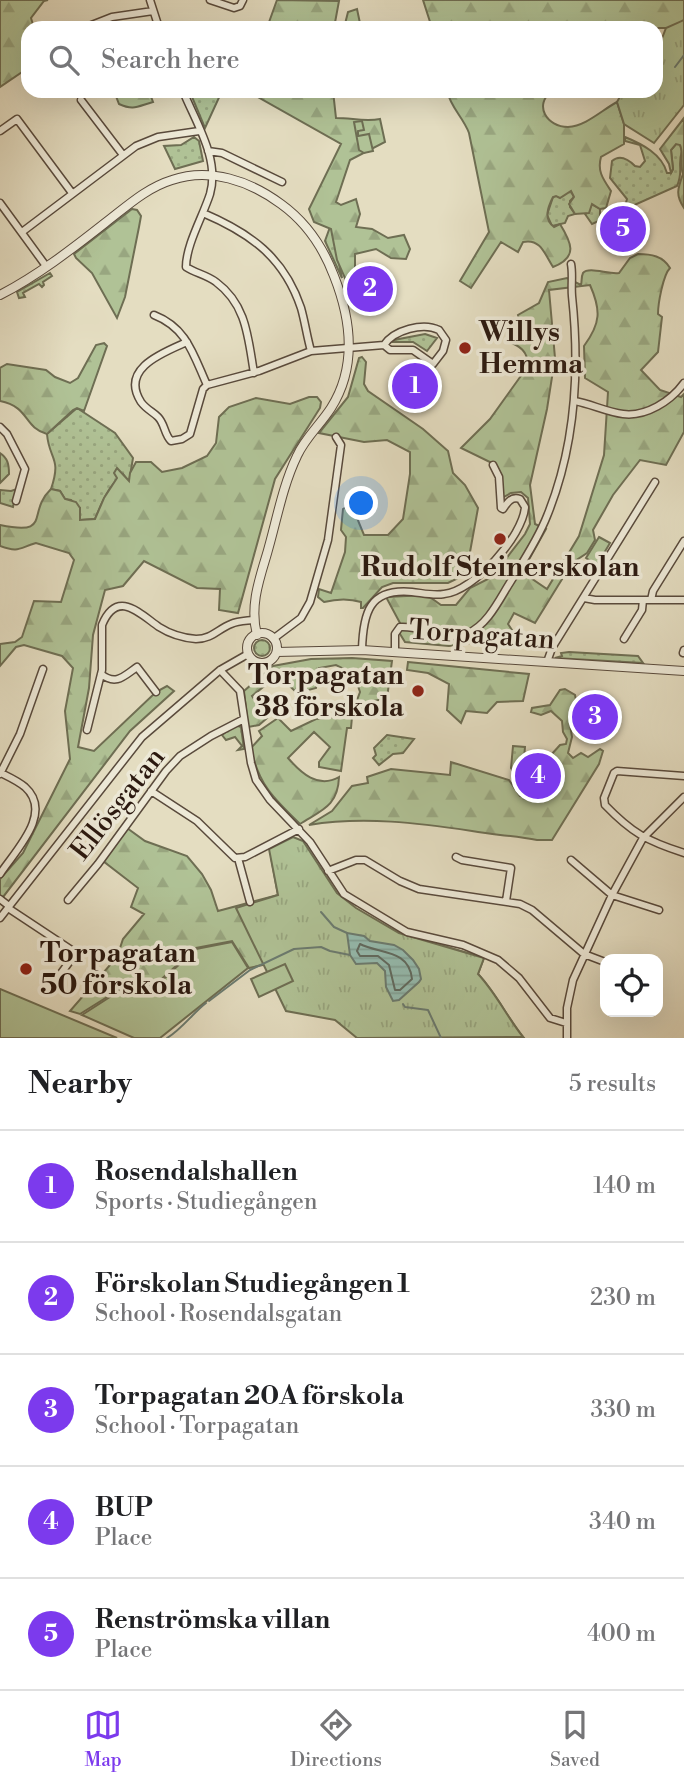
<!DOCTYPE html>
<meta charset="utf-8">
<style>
body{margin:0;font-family:"Libre Bodoni",serif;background:#f2f2f2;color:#202124}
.controls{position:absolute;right:21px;bottom:21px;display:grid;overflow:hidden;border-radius:14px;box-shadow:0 7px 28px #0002}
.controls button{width:63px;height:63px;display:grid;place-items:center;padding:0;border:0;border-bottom:2px solid #e0e0e0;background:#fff;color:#202124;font:35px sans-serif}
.you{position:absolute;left:362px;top:504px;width:24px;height:24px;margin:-18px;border:5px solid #fff;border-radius:50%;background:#1a73e8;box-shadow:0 0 0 10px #1a73e833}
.badge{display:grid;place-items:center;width:46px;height:46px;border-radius:50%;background:#7c3aed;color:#fff;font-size:23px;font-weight:700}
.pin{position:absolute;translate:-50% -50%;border:4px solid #fff;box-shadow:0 2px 7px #0006}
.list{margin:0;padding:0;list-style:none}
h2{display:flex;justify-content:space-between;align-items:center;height:91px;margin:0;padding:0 28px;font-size:30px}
h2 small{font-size:23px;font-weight:400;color:#757577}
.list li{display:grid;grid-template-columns:46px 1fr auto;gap:21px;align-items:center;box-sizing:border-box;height:112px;padding:0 28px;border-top:2px solid #e0e0e0}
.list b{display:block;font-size:26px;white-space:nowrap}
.list p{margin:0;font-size:23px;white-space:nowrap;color:#757577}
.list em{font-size:23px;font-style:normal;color:#757577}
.icon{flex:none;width:38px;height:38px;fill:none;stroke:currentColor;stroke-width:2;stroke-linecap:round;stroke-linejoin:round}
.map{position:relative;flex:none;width:684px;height:1038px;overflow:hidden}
.search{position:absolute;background:#fff;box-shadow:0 7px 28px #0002;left:21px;right:21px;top:21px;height:77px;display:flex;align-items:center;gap:18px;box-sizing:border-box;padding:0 24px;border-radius:21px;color:#757577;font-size:26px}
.sheet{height:651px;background:#fff}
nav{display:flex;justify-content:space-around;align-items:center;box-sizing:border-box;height:98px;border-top:2px solid #e0e0e0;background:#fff;font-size:19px;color:#757577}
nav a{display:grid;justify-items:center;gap:4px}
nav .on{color:#7c3aed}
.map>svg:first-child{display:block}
.grass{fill:url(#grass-dots);stroke:#6e6e53;stroke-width:2}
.forest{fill:url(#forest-firs);stroke:#6e6e53;stroke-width:2;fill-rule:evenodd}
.park{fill:url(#park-tufts);stroke:#6e6e53;stroke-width:2}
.garden{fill:#b0c296;stroke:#6e6e53;stroke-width:2}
.water{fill:url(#water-rules);stroke:#6b7b70;stroke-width:2}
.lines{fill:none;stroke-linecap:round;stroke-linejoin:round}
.shore{stroke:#606a60;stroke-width:2}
.stream{stroke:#6b7b70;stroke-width:2}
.minor-casing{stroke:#594a3c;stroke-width:9}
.tertiary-casing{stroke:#594a3c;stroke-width:10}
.minor{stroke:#ede9d7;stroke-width:6}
.tertiary{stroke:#ede9d7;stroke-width:8}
.poi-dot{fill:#8f2418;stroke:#ede9d7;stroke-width:2.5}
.labels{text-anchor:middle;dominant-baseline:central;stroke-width:7;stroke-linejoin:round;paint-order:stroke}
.poi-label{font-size:28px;font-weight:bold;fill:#2b1910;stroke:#ede9d7;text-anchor:start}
.street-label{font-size:28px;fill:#2b1910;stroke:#ede9d7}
</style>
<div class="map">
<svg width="684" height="1038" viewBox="0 0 684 1038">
<defs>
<pattern id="grass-dots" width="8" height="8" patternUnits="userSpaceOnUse" patternTransform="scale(1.75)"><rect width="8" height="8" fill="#b0c296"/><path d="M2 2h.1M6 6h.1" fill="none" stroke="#98a680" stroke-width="1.8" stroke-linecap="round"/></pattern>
<pattern id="forest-firs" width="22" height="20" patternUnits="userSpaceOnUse" patternTransform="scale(1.75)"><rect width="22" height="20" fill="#b0c296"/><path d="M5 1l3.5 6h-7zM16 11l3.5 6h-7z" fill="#98a680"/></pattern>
<pattern id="park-tufts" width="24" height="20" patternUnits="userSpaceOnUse" patternTransform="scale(1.75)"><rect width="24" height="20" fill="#b0c296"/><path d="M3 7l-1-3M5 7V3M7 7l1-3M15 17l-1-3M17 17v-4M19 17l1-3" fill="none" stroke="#98a680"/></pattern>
<pattern id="water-rules" width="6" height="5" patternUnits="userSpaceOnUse" patternTransform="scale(1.75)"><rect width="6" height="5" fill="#95bcb0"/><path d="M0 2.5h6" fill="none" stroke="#81a196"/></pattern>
</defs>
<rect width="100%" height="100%" fill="#e4ddc1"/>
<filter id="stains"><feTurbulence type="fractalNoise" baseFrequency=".00286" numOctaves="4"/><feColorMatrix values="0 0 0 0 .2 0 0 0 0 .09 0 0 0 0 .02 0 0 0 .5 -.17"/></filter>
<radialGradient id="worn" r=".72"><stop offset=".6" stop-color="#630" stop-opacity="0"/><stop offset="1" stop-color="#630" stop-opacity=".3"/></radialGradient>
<!-- grass -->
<path class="grass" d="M194,91H222L205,128L192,97Z
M194,137L199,141L203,161L175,169L164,146L181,145Z
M625,137C642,144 662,154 667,173H671L673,169L671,150L676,144H680L682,151C677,165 684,171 677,186L592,224L585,214L589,212L591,204L600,209V217L609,214L612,209L625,206L627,199L610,178L612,161C620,154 629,160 635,166L640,167L645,161L640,145L625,141Z
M571,191L574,197L570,201V207L575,214L568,216L565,223L552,226L547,215L553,197Z
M335,213L338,258L342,278L325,241Z
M50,273L52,276L43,282L44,285L42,287L39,284L23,293L25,297L19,298L17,292Z
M425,334L437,338L427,351L413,342H393L394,340Z
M77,408L115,433L133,458L129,482L123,474C109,485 102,502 95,519L80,520V508L71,500L65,499L60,491L51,489C62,457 49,460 47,434Z
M17,489L13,507L0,503V490L11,491Z
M254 648a8 8 0 1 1 16 0a8 8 0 1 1-16 0Z
M569,652L638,656L643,663L555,658L562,656L561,653Z
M235,725L241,727L244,749L238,750L242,746L235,737L226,740L222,735Z
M387,735L414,739L403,753L393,754L379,765L373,758L376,755L374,748Z
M513,746L525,747L522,781L518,780L511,768Z"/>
<!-- forest -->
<path class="forest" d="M0,0H48L44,1L31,18L34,28H28V68L0,87Z
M277,0L339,1L334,28H264L268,25Z
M423,0H684V20L670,28H596L571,24L570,28H432Z
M114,91H149L153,102C138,106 134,111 119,104Z
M247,91H333L336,118C352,118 365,122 380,119L385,142L350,160L336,202L341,205L356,199L360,214L356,227L372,229L388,238L404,235L410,249L406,259L391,258L376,249L355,254V277L348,285L337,260L331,229L314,222L309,209L341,144Z
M447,91H552C533,105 547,127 568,127C586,126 602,110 617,102L624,124V144L601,157C597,171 603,179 611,191L606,208L600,209L592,204L589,213L575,214L569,204L574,197L571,191L560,198L556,196L553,197C548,207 543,219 554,227L560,224C571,242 579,257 553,267C545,255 541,238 523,242L518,252L501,242L471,288L460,281L489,232L469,133C463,117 451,108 447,91Z
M684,118V208C675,195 678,188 683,174C679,164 684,154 680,145L676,144L671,150L673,169L671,173L669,164L660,149Z
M132,209L137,210L141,216L139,227L125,297L117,318L92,273L76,258L74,254Z
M638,254C651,254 663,256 670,268C663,275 658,304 658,314L662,317L658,352L641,370L660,390L681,397L684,394V432L666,465L640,460L613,495L593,530L595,540L587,553L572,563L535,623L514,613L508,624L512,630L507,638L449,646L405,642L400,634V623L386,597L427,595L441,605H456L470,588L492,577L525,534L530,524L528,498L521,492L511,493L502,498L496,465L461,448L490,419L528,366C528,351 520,346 507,341L519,320L518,315L539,303L548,282L567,278L581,285C582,282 581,277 583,273C589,266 609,275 619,273L630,258ZM590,285C601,310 601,323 584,346L585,378L608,392L604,455L579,536L547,589L522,572L546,529L535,524L530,485L547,409L555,358L549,290Z
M104,343L107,346L84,411L77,408L73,410L47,434C23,427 30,407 0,401V368L7,364L46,370L55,377L70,383L78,378L96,345Z
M362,357L366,362L364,384L368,391L423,429L448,451L453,473L465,485L478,508L470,552L475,570L448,583H393L382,587L363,608H361V602C348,598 336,599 324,602L318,597L319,589L331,593L345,552L346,537L341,530L343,509L348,506L355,513L364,535H388L403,519L410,474V452L387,440L364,442L319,433L348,397L359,358Z
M309,397H317L321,402L320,408L275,479L238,613L219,610L220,589L197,588L144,561L123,586L105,590L93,635L89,688L78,747L94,751L156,692L167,686L174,691L130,731L0,901V879L23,853L70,759L65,711L73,668L62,656L24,645L16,647L0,666V644L15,642L22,637L34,601L61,602L74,560L69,553L36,543C19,548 19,553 0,546V525C53,536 26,513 51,489L60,491L65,499L76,502L80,508V520L95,519L104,498L117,478L114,473L117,468L129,481L130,473L136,462H151L162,472L182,468L207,456L216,443L219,417L229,407L256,398L290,404Z
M0,453C8,458 9,465 9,474L0,483Z
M352,658L392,661L387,698L370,702L352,717L351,728H347L341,771L319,767V762L330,747L314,732L288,758C301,773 318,789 339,777C338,806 322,810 300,824C274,799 258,784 251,748L262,736L259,731L278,718L291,731L316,719L335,717L353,711L360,692L354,674L336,665L319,668L316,688L297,693L278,675L252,696L267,718L259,725L248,727L244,691L273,666L311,659Z
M408,662L529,674L523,701L497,702L487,713L466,711L461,723L447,710L449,684L428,673L407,670Z
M565,689L575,695L578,710L570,724L572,737L568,753L573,758L581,753L588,757L600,749L603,751L599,764L552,840H537C516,836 494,835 472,831C419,823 363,816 309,825L332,811L352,786L368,783L367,777L391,769L450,775L451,762L509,780L520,796L545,798C559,784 560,772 551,755L560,745L566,744L567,739L563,732L562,721L551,711L541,715L531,712L532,708L550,705L560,690Z
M127,828L145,841L187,856L202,874L211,890L218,911L278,895L271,857L293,837L334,895L355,910L399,933L484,958L478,974C496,993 507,1017 524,1038H357L298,957L249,968L232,941L196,948L156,984H128L80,1014L70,1011L117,957L123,939L144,914L131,907L138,888L103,861Z"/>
<!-- park -->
<path class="park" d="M357,9L361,28H344L348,12Z
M684,20V105L654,143L624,124L617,102L623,91H656V54L666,28Z
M362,121L364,130L358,131V136L369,134L373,151L364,153L359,150L354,122Z
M599,537L610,543L597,565L586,558Z
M293,837L303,841L337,893L356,908L399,933L484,958L478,974C496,993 507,1017 523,1037L357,1038L335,1020L286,1011L236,908L278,895L269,849Z"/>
<!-- garden -->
<path class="garden" d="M232,942L248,968L160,1038H134L82,1015L127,986L157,985L196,949Z
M285,964L293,981L259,997L251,979Z
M0,989L117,1038H0Z"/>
<!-- water -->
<path class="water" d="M347,933L364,936L370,941L394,945L403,950L413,960L419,969L421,979L419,982L399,1000L393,1001L386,987L385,971L377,963L356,964L350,955Z"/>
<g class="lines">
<!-- shore -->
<path class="shore" d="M360,944C379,954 409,949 412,979L400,990H395L389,965L378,956H360L357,951Z"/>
<!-- stream -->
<path class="stream" d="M675,67L684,55
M321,912L334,927L347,933
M209,1001L250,970L294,949L321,947L330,951L350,955
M403,1004L405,1007L428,1010L441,1038
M167,1038C181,1030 193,1013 206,1003"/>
<defs>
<path id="minor" d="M150,0L159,28
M210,0L234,8L240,6L243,0
M84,28L112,17L153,11
M183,91C196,123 220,159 210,194C203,216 186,245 186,267C195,273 207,275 216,282C247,305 248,338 254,373
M81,100L123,155
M0,131L17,119L72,193
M208,151L222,153L282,182
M0,203L46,266
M203,213C250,233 284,257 301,308C305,322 307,337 311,351
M22,232L136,146L158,137L199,131
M154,315C187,328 193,354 207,385
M187,342C165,352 119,368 141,402C146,409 153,412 158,417C165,424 164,434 171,441L182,439L190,434L203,389L207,385L259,371L311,351L384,345C394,330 423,322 439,330L446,340L443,351L433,364L413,350H390L384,345
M575,401C591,404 607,412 623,414C646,417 671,401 684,383
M0,427L7,434L25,469L16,501
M584,598L595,600H684
M651,600L653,591L684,541
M273,639L301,618L310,602L328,540L341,445L336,437
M624,639L642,610L643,600
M362,650C363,613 369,588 412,592C422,593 434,596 444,594C474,591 523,536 525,507L520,499C511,496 507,503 503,509L501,508L499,477L493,465
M395,652V634L400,627C423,625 444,643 468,633C488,625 500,598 511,581C524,560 538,539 547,516C576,445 580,371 572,296C571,285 573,274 571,264
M683,653L684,650
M547,662L552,648L655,482
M220,670L240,691L251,763L256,780L270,800L310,842L344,894L407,932L463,945L498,960L519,978L550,1018L566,1023
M101,674C116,686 124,676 137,667L156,692
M87,730L102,670V625C117,589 139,613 159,627C170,634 183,638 196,639C212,639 218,629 231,624C238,621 245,621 253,620
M0,774L20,734L43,669
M684,776L617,771L614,773L604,798L605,805C632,833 647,841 684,853
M151,791L197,821L235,858L245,857L299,829
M456,857L462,860L511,868L506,901
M238,858L250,902
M571,860L612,895L659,910
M328,871L356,860H365L400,881L419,889L520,904L532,910L584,954L605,962
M0,874C15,851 54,813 25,787C18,781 9,777 1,773
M0,899L9,906
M68,900L98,864L166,771L180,756L211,736L244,719
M8,908L76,953L47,992
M0,918L142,737L220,670L248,654
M567,1038V1008L573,980L612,895L643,838L684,797"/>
<path id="tertiary" d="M0,295C37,276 72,249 105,223C126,207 146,188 172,180C210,167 250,181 281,204C306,222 323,247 334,276C351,319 357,367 331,408C320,425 305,438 297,456C282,487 276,524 266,557C258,583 250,608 257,635
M247 648a15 15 0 1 1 30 0a15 15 0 1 1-30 0Z
M277,652L362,650L684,671"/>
</defs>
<!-- minor casing -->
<use href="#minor" class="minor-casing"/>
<!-- tertiary casing -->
<use href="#tertiary" class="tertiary-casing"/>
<!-- minor -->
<use href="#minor" class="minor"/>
<!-- tertiary -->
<use href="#tertiary" class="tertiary"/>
</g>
<!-- markers -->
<g class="poi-dot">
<circle cx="465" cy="348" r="7"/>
<circle cx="500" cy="539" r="7"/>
<circle cx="418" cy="691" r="7"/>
<circle cx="26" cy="969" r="7"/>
</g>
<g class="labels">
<!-- poi labels -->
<g class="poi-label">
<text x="479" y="332">Willys<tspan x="479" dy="32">Hemma</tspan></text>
<text x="500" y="567" text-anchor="middle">Rudolf Steinerskolan</text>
<text x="404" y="675" text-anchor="end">Torpagatan<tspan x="404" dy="32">38 förskola</tspan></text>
<text x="40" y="953">Torpagatan<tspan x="40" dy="32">50 förskola</tspan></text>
</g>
<!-- street labels -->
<g class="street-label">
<text transform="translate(482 635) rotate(4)">Torpagatan</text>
<text transform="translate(118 804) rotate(-52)">Ellösgatan</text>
</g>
</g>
<rect width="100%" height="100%" filter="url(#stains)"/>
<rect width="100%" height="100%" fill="url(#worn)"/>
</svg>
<div class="controls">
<button><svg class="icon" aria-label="locate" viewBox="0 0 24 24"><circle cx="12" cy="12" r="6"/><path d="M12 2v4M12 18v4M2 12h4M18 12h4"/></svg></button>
</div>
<div class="you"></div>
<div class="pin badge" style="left:415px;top:386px">1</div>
<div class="pin badge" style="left:370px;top:289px">2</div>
<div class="pin badge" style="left:595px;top:717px">3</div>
<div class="pin badge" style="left:538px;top:776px">4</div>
<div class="pin badge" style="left:623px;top:229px">5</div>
<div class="search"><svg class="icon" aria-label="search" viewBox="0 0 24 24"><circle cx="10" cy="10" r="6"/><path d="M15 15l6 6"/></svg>Search here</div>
</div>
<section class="sheet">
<h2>Nearby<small>5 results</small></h2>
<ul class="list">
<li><span class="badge">1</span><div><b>Rosendalshallen</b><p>Sports · Studiegången</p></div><em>140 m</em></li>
<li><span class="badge">2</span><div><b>Förskolan Studiegången 1</b><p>School · Rosendalsgatan</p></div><em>230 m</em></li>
<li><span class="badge">3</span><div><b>Torpagatan 20A förskola</b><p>School · Torpagatan</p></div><em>330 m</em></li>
<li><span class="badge">4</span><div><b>BUP</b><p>Place</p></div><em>340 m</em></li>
<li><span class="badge">5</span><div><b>Renströmska villan</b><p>Place</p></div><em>400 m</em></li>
</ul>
</section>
<nav>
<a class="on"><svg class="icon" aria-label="map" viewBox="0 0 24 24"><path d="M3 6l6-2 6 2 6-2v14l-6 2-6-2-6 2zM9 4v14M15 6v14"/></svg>Map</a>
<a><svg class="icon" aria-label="directions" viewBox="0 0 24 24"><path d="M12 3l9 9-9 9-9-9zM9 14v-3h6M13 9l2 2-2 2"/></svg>Directions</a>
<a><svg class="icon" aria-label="saved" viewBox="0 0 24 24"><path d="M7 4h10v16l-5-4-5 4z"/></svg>Saved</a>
</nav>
